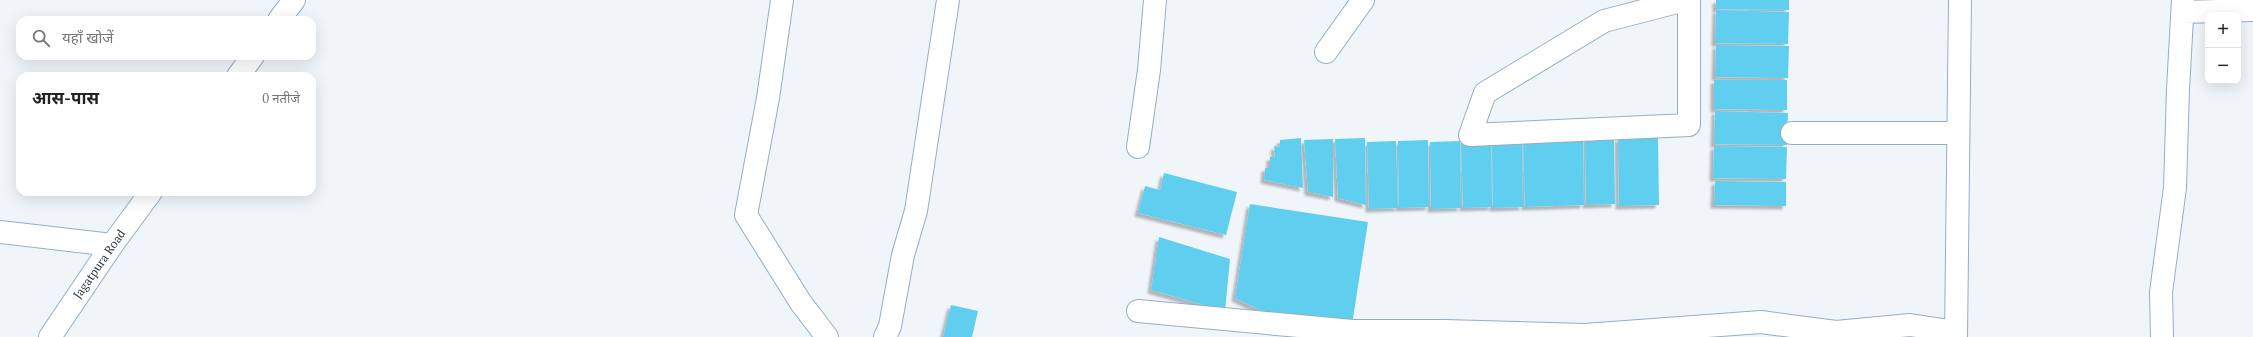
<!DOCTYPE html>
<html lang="hi">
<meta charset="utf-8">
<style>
body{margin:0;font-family:"PT Serif","Noto Sans Devanagari",serif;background:#f2f2f2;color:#222}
.controls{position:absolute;right:12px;top:12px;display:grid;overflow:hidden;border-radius:8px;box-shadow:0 4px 16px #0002}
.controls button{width:36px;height:36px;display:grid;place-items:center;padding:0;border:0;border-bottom:1px solid #e0e0e0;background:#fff;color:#222;font:20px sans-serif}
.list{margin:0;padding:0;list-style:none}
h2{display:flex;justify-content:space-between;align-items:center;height:52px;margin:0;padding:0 16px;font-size:17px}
h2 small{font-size:13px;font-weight:400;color:#767676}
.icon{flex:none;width:22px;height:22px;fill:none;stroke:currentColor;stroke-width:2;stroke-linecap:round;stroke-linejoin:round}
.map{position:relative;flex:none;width:2253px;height:337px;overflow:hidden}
.search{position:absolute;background:#fff;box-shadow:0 4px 16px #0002;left:16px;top:16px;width:300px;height:44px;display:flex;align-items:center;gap:10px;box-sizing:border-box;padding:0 14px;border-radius:12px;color:#767676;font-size:15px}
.panel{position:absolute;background:#fff;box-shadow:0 4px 16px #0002;left:16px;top:72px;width:300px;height:124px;border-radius:12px}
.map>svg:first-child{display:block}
.building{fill:#60cfef;filter:url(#shadow)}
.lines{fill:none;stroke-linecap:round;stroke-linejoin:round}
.street-casing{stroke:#95aec5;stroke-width:24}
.street{stroke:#fff;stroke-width:22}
.labels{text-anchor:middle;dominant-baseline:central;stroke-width:4;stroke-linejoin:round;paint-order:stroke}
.street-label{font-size:12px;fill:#2d3841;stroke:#fff}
</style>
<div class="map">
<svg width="2253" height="337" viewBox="0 0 2253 337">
<defs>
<filter id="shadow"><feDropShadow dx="-3.5" dy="3.5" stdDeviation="1" flood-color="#0004"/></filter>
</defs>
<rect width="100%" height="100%" fill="#f0f5fa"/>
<!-- building -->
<path class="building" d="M1716,0H1789V10L1716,9Z
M1716,10L1789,12L1788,44L1715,43Z
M1716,45L1789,46L1788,78L1715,77Z
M1714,80H1787V110L1714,109Z
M1715,111L1788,113L1787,145L1714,144Z
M1614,137L1615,204L1586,205L1585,138Z
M1301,138L1303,188L1264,180L1265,168H1270V157H1275L1274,146L1280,147V140Z
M1365,138L1366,205L1338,198L1335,139Z
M1583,138L1584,205L1525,207L1523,140Z
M1618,138H1658L1659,205L1619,206Z
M1333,139V197L1308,192L1304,140Z
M1428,140L1429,207L1399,208L1398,141Z
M1461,140H1491L1492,207L1463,208Z
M1522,140L1523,207L1493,208L1492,141Z
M1396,141L1398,208L1369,209L1367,142Z
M1460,141L1461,208L1431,209L1430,142Z
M1714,146L1787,147L1786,179L1713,178Z
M1164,173L1237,192L1226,235L1138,213L1145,186L1160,190Z
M1715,181L1786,182V206L1714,205Z
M1250,204L1368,222L1352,325L1264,312L1235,298Z
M1159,237L1230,259L1225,311L1151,290Z
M951,305L978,311L972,337H943Z"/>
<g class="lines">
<defs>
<path id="street" d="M782,0L768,98L746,215L801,303L827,337
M1685,0L1604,21L1485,93L1470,135L1689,125V0
M2184,12L2253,10
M279,20L294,0
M1326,52L1363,0
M238,76L253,56
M1792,133H1958
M1138,147L1149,70L1155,0
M0,232L112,245
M1138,311L1352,331H1445L1585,335L1761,322L1836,332L1910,325L1956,332
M50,337L112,245L151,192
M885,337L890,326L903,255L916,211L948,0
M1956,337L1960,0
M2162,337L2161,292L2175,188L2178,89L2183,0"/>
</defs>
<!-- street casing -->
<use href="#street" class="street-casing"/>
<!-- street -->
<use href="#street" class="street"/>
</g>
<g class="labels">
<!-- street labels -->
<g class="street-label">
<text transform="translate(99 264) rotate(-55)">Jagatpura Road</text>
</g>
</g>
</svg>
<div class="controls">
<button>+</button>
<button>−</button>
</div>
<div class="search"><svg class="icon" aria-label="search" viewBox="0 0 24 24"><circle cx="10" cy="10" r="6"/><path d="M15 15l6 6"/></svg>यहाँ खोजें</div>
<section class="panel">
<h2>आस-पास<small>0 नतीजे</small></h2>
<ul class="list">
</ul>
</section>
</div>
